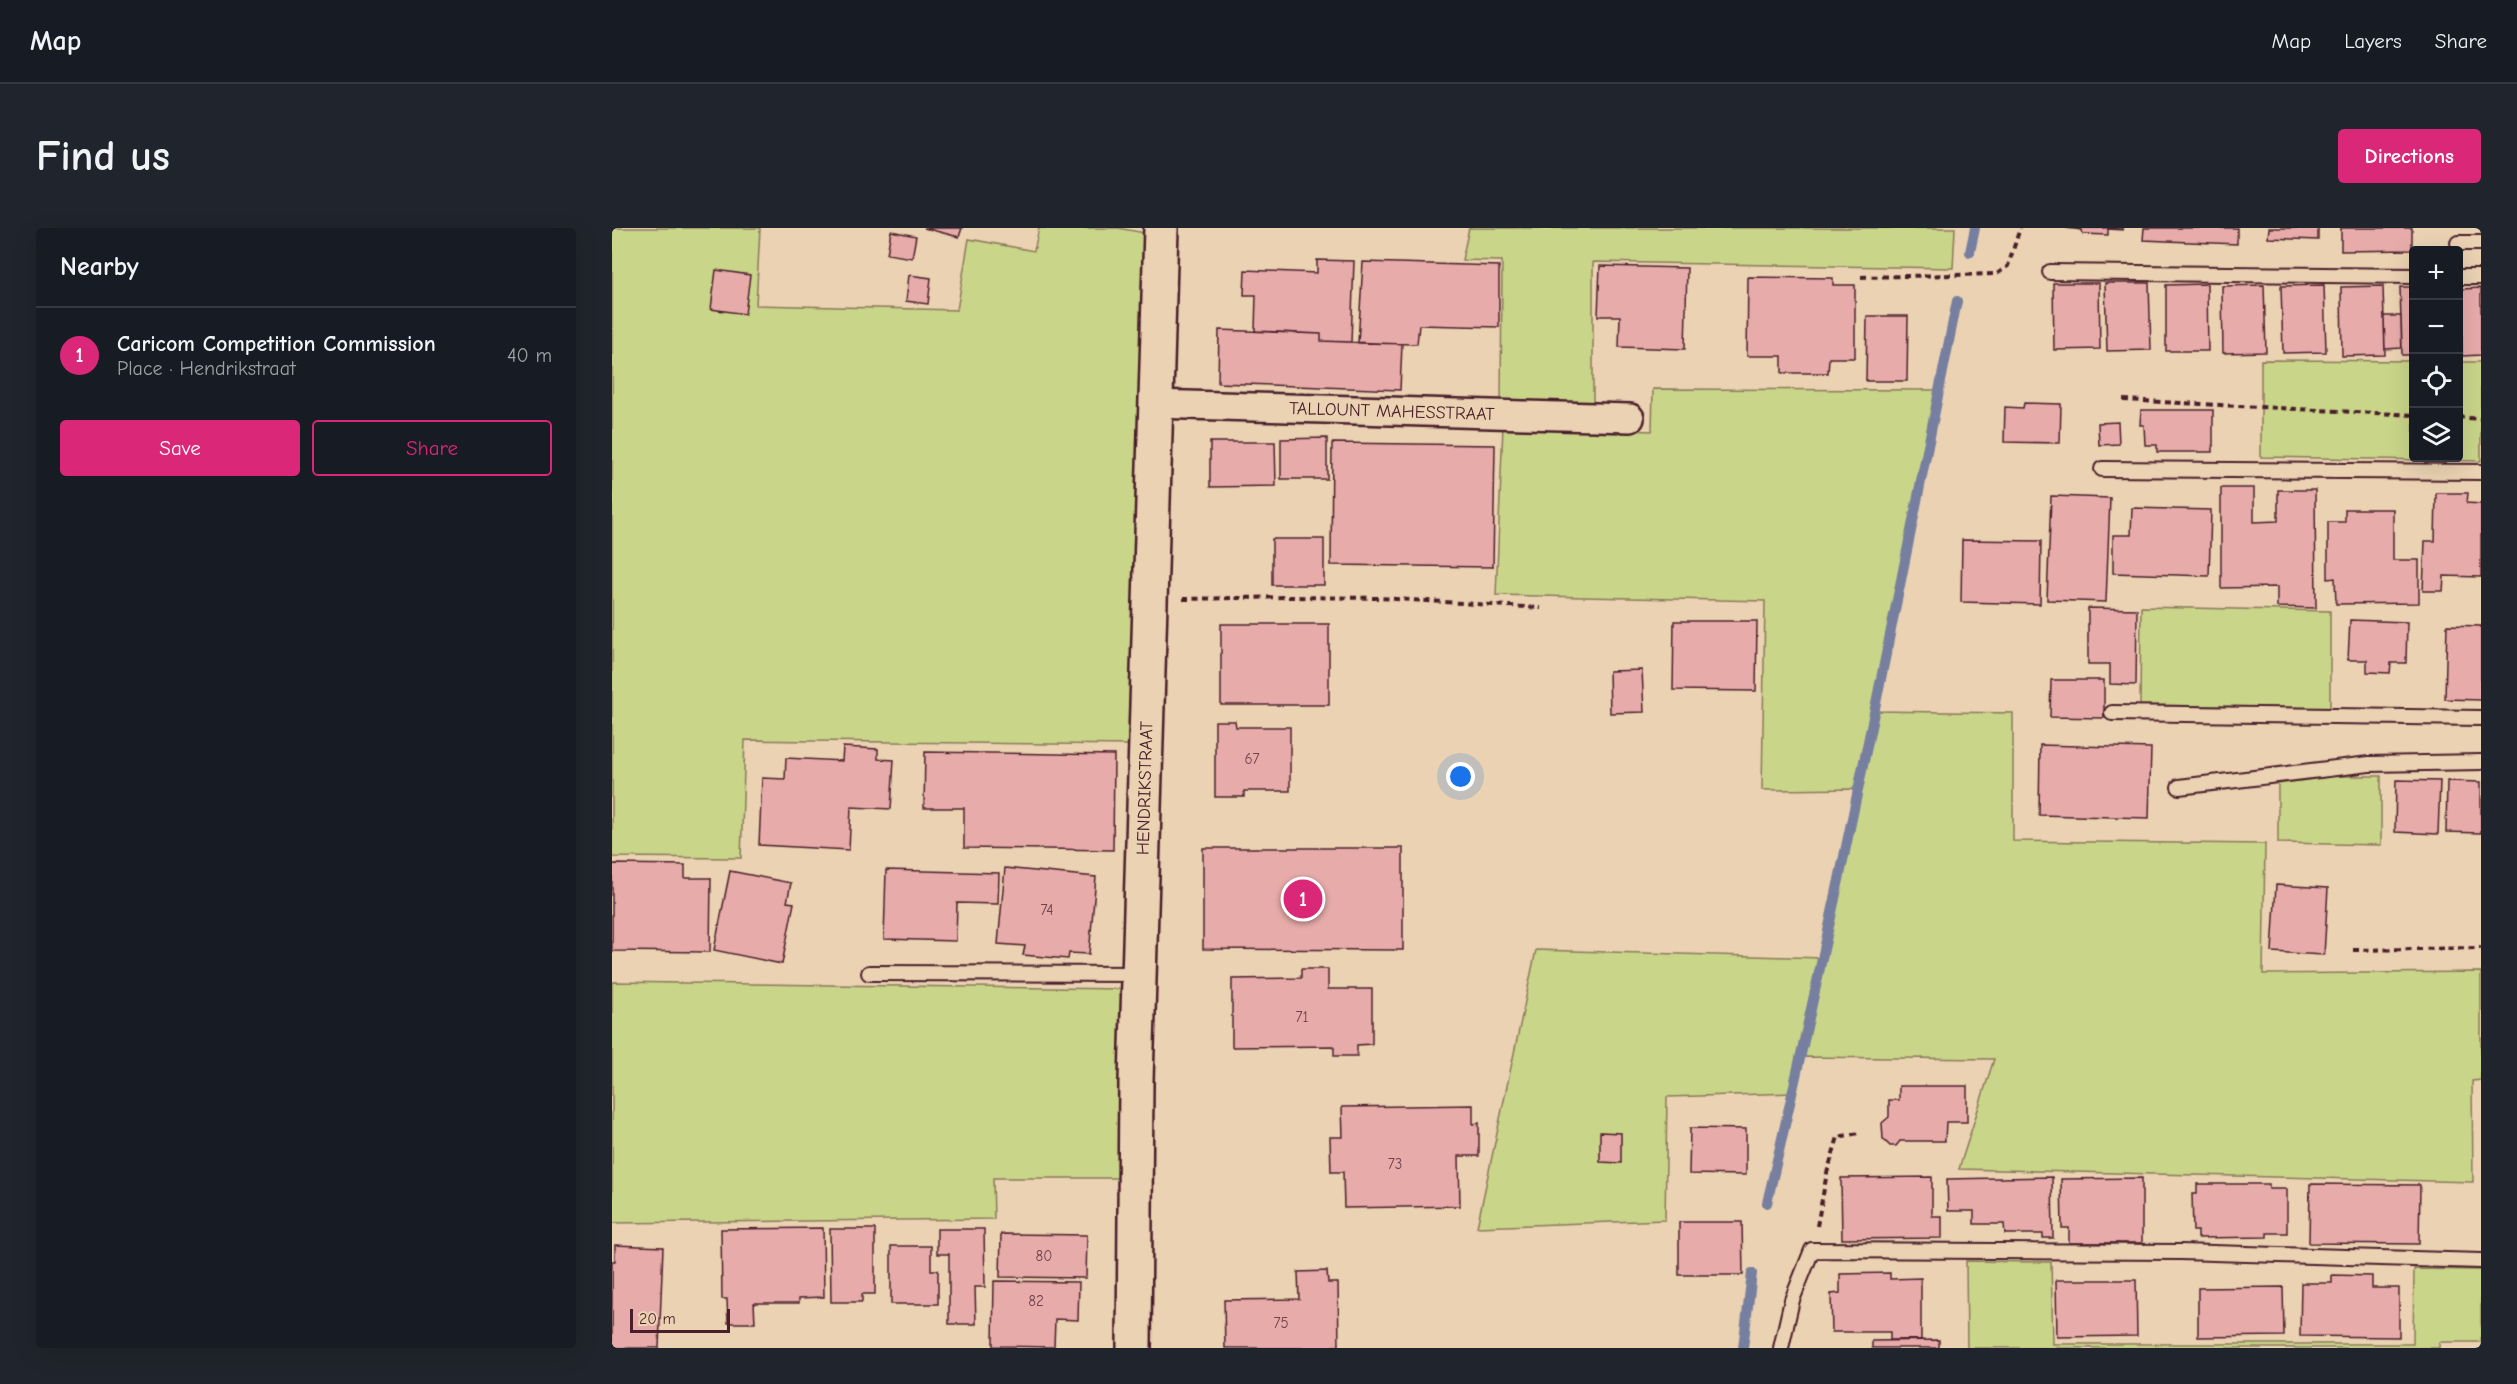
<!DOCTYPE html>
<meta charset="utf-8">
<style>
body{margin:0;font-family:"Comic Neue",sans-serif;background:#20242c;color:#f1f3f6}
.controls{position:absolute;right:18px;top:18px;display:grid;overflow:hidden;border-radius:6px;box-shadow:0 6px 24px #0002}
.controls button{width:54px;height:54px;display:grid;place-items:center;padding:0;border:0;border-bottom:2px solid #363941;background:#171b24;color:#f1f3f6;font:30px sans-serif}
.scale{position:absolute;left:18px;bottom:15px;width:100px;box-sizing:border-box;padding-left:6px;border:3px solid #4a1f2b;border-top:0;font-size:16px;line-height:21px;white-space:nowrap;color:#4a1f2b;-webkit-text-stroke:4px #ead2b2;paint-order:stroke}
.you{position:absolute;left:849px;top:549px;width:21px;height:21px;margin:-15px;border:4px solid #fff;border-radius:50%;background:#1a73e8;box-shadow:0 0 0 9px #1a73e833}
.badge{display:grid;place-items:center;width:39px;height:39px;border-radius:50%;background:#db2777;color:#fff;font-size:20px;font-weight:700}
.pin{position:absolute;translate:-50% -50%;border:3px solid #fff;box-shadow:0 2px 6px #0006}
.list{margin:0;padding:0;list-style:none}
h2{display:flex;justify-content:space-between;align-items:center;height:78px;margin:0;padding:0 24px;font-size:26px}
h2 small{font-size:20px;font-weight:400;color:#9ea1a6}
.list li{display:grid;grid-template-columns:39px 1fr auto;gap:18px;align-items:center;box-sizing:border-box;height:96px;padding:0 24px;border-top:2px solid #363941}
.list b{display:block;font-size:22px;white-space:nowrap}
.list p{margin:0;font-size:20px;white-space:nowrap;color:#9ea1a6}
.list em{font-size:20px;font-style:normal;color:#9ea1a6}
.actions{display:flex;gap:12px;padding:18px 24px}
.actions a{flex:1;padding:14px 0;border:2px solid #db2777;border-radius:6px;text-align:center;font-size:21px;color:#db2777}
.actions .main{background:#db2777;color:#fff}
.icon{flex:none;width:33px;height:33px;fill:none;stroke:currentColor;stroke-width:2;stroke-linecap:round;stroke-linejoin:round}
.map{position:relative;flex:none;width:1869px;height:1120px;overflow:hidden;border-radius:6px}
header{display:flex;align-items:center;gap:36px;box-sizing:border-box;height:84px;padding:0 30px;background:#171b24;border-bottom:2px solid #363941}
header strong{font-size:28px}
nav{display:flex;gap:33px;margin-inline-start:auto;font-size:21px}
.intro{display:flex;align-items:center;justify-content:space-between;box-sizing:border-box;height:144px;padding:0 36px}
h1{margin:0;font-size:42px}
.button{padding:15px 27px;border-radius:6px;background:#db2777;color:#fff;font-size:21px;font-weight:700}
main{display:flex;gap:36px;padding:0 36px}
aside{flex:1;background:#171b24;border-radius:6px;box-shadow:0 6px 24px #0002}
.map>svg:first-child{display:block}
.green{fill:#c9d589;stroke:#8a7a5a;stroke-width:1.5}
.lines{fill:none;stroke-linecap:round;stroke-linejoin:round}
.stream{stroke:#767f9f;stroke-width:10}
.building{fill:#e7acaa;stroke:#4a1f2b;stroke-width:1.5}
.lane-casing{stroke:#4a1f2b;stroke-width:18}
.street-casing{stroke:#4a1f2b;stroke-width:32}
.secondary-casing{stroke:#4a1f2b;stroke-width:38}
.path{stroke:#4a1f2b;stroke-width:4;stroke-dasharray:6 4.5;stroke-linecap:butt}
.lane{stroke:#ead2b2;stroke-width:14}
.street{stroke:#ead2b2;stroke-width:27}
.secondary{stroke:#ead2b2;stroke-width:33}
.labels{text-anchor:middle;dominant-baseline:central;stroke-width:6;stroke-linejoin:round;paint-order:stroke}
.number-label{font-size:15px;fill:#71424b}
.street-label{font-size:18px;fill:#4a1f2b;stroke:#ead2b2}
</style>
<header>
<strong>Map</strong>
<nav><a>Map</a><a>Layers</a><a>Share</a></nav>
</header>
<div class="intro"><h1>Find us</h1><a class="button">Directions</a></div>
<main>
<aside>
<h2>Nearby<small></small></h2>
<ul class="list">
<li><span class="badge">1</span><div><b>Caricom Competition Commission</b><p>Place · Hendrikstraat</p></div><em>40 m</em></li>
</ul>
<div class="actions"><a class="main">Save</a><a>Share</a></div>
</aside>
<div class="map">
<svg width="1869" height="1120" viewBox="0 0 1869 1120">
<rect width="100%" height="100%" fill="#ead2b2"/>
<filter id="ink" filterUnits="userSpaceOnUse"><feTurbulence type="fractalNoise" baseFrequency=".0167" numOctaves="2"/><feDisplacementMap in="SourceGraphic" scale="12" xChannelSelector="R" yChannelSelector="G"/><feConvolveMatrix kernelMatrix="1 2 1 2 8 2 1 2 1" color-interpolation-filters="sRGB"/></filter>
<g filter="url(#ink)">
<!-- green -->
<path class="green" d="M0,0H148L144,77L345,82L357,11L422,23L427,0H506L533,5L518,517L133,512L129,630L0,629Z
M857,0H1343L1341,40L981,34V179L889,176L890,33L850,32Z
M1649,132L1801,133L1802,230H1846L1847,134H1869V233L1649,229Z
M1041,161L1327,162L1263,483L1401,485V613L1653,616L1651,746L1869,744V852L1860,853L1861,954L1347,941L1382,831L1190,829L1181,865L1055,869L1053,992L865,999L924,722L1211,730L1246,561L1150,562L1153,373L884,367L891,198L1040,203Z
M1529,379L1718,383V480L1528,477Z
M1722,548H1769V617L1666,615V556Z
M0,754L511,761L507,950H381L382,991L0,995Z
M1354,1033L1439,1034L1441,1116H1801L1802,1041L1869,1042V1114H1827V1120H1355Z"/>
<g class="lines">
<!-- stream -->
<path class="stream" d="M1358,24L1363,0
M1155,975C1225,676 1285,374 1345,73
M1131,1120L1140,1045"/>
</g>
<!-- building -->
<path class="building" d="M312,0H350L347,9Z
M1454,0H1511V2L1496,1V7L1471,6L1470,2Z
M1532,0H1625V16L1531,12Z
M1657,0H1706V12L1656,10Z
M1729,0H1800V22L1729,23Z
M279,3L304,8L300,30L275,26Z
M705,32L742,33L739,114L709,113V106L643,103L644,67H632L633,42L705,45Z
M751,34L887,38V99L807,97L805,116L746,115Z
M988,38L1075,40L1073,121L1007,119L1008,88H986Z
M104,42L138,47L133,86L99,81Z
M297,47L319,50L316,76L294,73Z
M1136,49L1221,50V57H1243V130H1217L1216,145H1170V128H1135Z
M1441,55H1487L1488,121L1442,122Z
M1493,55H1537L1539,122L1495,123Z
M1595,56L1596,123H1554V57Z
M1652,57L1654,124L1611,125L1610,58Z
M1712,57L1714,124L1671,125L1669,58Z
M1771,58L1773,127L1730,128L1729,59Z
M1788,59H1802V127H1790Z
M1869,60V127L1850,128L1849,61Z
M1255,88H1296L1295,153H1254Z
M1772,88H1789L1790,120L1773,121Z
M607,102L709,106V113L790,116L788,162L606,155Z
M1412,175L1449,176L1448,215L1392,214L1393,179L1411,180Z
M1529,182H1601V224H1545V217H1533L1532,197H1528Z
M1506,194L1507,216L1487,217L1486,195Z
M715,210V251H669V211Z
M598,214H663L664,258L598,259Z
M720,215L883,217L881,339L719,337Z
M1609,260H1642V294L1666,293V262H1703L1704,380L1665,379V359L1609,360Z
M1824,265H1856L1855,275L1869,276V349L1832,348L1831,363H1811L1813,313H1823Z
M1439,268L1498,270L1494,374L1435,372Z
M1520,280L1599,282L1597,348L1501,345V307H1519Z
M1733,281H1781V332H1807V375L1724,376L1723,350L1716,351V294H1733Z
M660,311H712V357H660Z
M1350,312L1429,313L1428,376L1349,374Z
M1476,380L1525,381L1524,457L1498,456V436H1476Z
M1738,392L1795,394L1794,435H1779L1778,445L1755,444V432H1736Z
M1062,393H1145L1144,463L1061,462Z
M609,396H717V477H609Z
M1835,397L1869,398V472L1833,471Z
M1030,442L1032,484L998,485L997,443Z
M1439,452H1492V490L1438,489Z
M603,493H623L624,499H678V563H632V569H603Z
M1428,517L1539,520L1537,590L1427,587Z
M231,519L266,521V531L282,532L279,581L239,579L237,622L147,617L150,550L173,551L174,530L230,533Z
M313,524L502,527L501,622L352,620V580H312Z
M1784,552L1828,553L1826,606L1783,604Z
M1835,553L1869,554V605L1834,604Z
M591,620H791V722L591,721Z
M0,636L73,637V650H99L98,724L0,723Z
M393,640L484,649L477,726L457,725L456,731L411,727L413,718L386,716Z
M274,642L387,645L386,676L345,675L344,713L272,711Z
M118,643L179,655L175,674L182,675L170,736L102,722Z
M1664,657L1716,660L1712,727L1660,724Z
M689,741H716V761H760V816L745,817V828H722V818L620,819V751L689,750Z
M1287,858H1355V894H1334L1333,913H1288L1284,918H1278L1271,911L1270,895L1277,889V872H1287Z
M861,877V896L867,895V928H847L848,978L732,980L731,944H719L718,909H731L730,879Z
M1078,900L1134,901V947L1077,946Z
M988,904L1009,905V935L988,934Z
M1320,949V988H1330V1010L1230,1011L1229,950Z
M1440,949L1441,1010H1431V1006H1393L1392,996H1362V983H1336L1335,951Z
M1530,950V1015H1457V1000H1450L1449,951Z
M1585,956H1657V961H1675V1005H1655V1009L1586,1010V1003H1581L1580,966H1585Z
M1698,956L1808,957L1807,1016L1697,1015Z
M1067,994H1130L1131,1047H1067Z
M211,1000L212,1069L187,1070V1075H142L143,1095H116L115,1071H110L109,1001Z
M218,1001H263V1066H250V1074H219Z
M325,1001H372L373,1059H363L364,1096H337V1026H325Z
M389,1006L475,1007L474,1050L388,1049Z
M3,1017L51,1019L47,1120H0V1033H3Z
M279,1018H319V1042H326V1076H279Z
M715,1043L716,1055H726L727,1118H721V1120H613L612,1072L687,1071L686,1044Z
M1278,1045V1051L1309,1050V1112H1278V1104H1220L1219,1066L1228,1065V1046Z
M1720,1047L1760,1048V1060H1787V1109L1688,1108L1689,1055H1720Z
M1444,1052H1524L1525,1108L1445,1109Z
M382,1053L467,1054L466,1092L443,1091L442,1119L381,1118Z
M1671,1059L1672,1108L1586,1109V1060Z
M1327,1112V1120H1260V1113Z"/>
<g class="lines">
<defs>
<path id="lane" d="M1846,15H1869
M1438,44L1802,48
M1846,49H1869
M1490,241L1869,244
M1500,485L1869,490
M1567,559L1757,536L1869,534
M257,745L527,746
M1169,1120L1180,1072L1200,1022L1569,1024L1869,1033"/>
<g id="street">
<path id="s1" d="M542,176L1018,190"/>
</g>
<g id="secondary">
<path id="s2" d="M522,1120L524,853L549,0"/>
</g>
</defs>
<!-- lane casing -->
<use href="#lane" class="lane-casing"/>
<!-- street casing -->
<use href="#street" class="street-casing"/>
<!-- secondary casing -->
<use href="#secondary" class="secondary-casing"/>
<!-- path -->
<path class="path" d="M1249,49L1385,46L1396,38L1408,0
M1511,172L1802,187
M1846,189L1869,191
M571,371L678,369L767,370L929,380
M1741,722L1869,720
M1205,998L1215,945L1226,909L1247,905"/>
<!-- lane -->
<use href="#lane" class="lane"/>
<!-- street -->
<use href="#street" class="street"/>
<!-- secondary -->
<use href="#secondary" class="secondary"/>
</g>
</g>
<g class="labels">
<!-- number labels -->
<g class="number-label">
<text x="640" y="531">67</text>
<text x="435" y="682">74</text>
<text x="690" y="789">71</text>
<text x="783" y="936">73</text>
<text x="432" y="1028">80</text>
<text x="424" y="1073">82</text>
<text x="669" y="1095">75</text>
</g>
<!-- street labels -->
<g class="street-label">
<text stroke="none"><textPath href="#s1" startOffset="238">TALLOUNT MAHESSTRAAT</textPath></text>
<text stroke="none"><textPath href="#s2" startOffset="560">HENDRIKSTRAAT</textPath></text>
</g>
</g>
</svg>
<div class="controls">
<button>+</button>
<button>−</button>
<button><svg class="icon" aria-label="locate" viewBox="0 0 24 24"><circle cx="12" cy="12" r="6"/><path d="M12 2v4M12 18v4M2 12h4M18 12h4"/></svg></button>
<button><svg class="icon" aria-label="layers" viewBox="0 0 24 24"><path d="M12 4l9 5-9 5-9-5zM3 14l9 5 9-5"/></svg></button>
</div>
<div class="scale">20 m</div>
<div class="you"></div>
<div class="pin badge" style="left:691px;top:671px">1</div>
</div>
</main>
